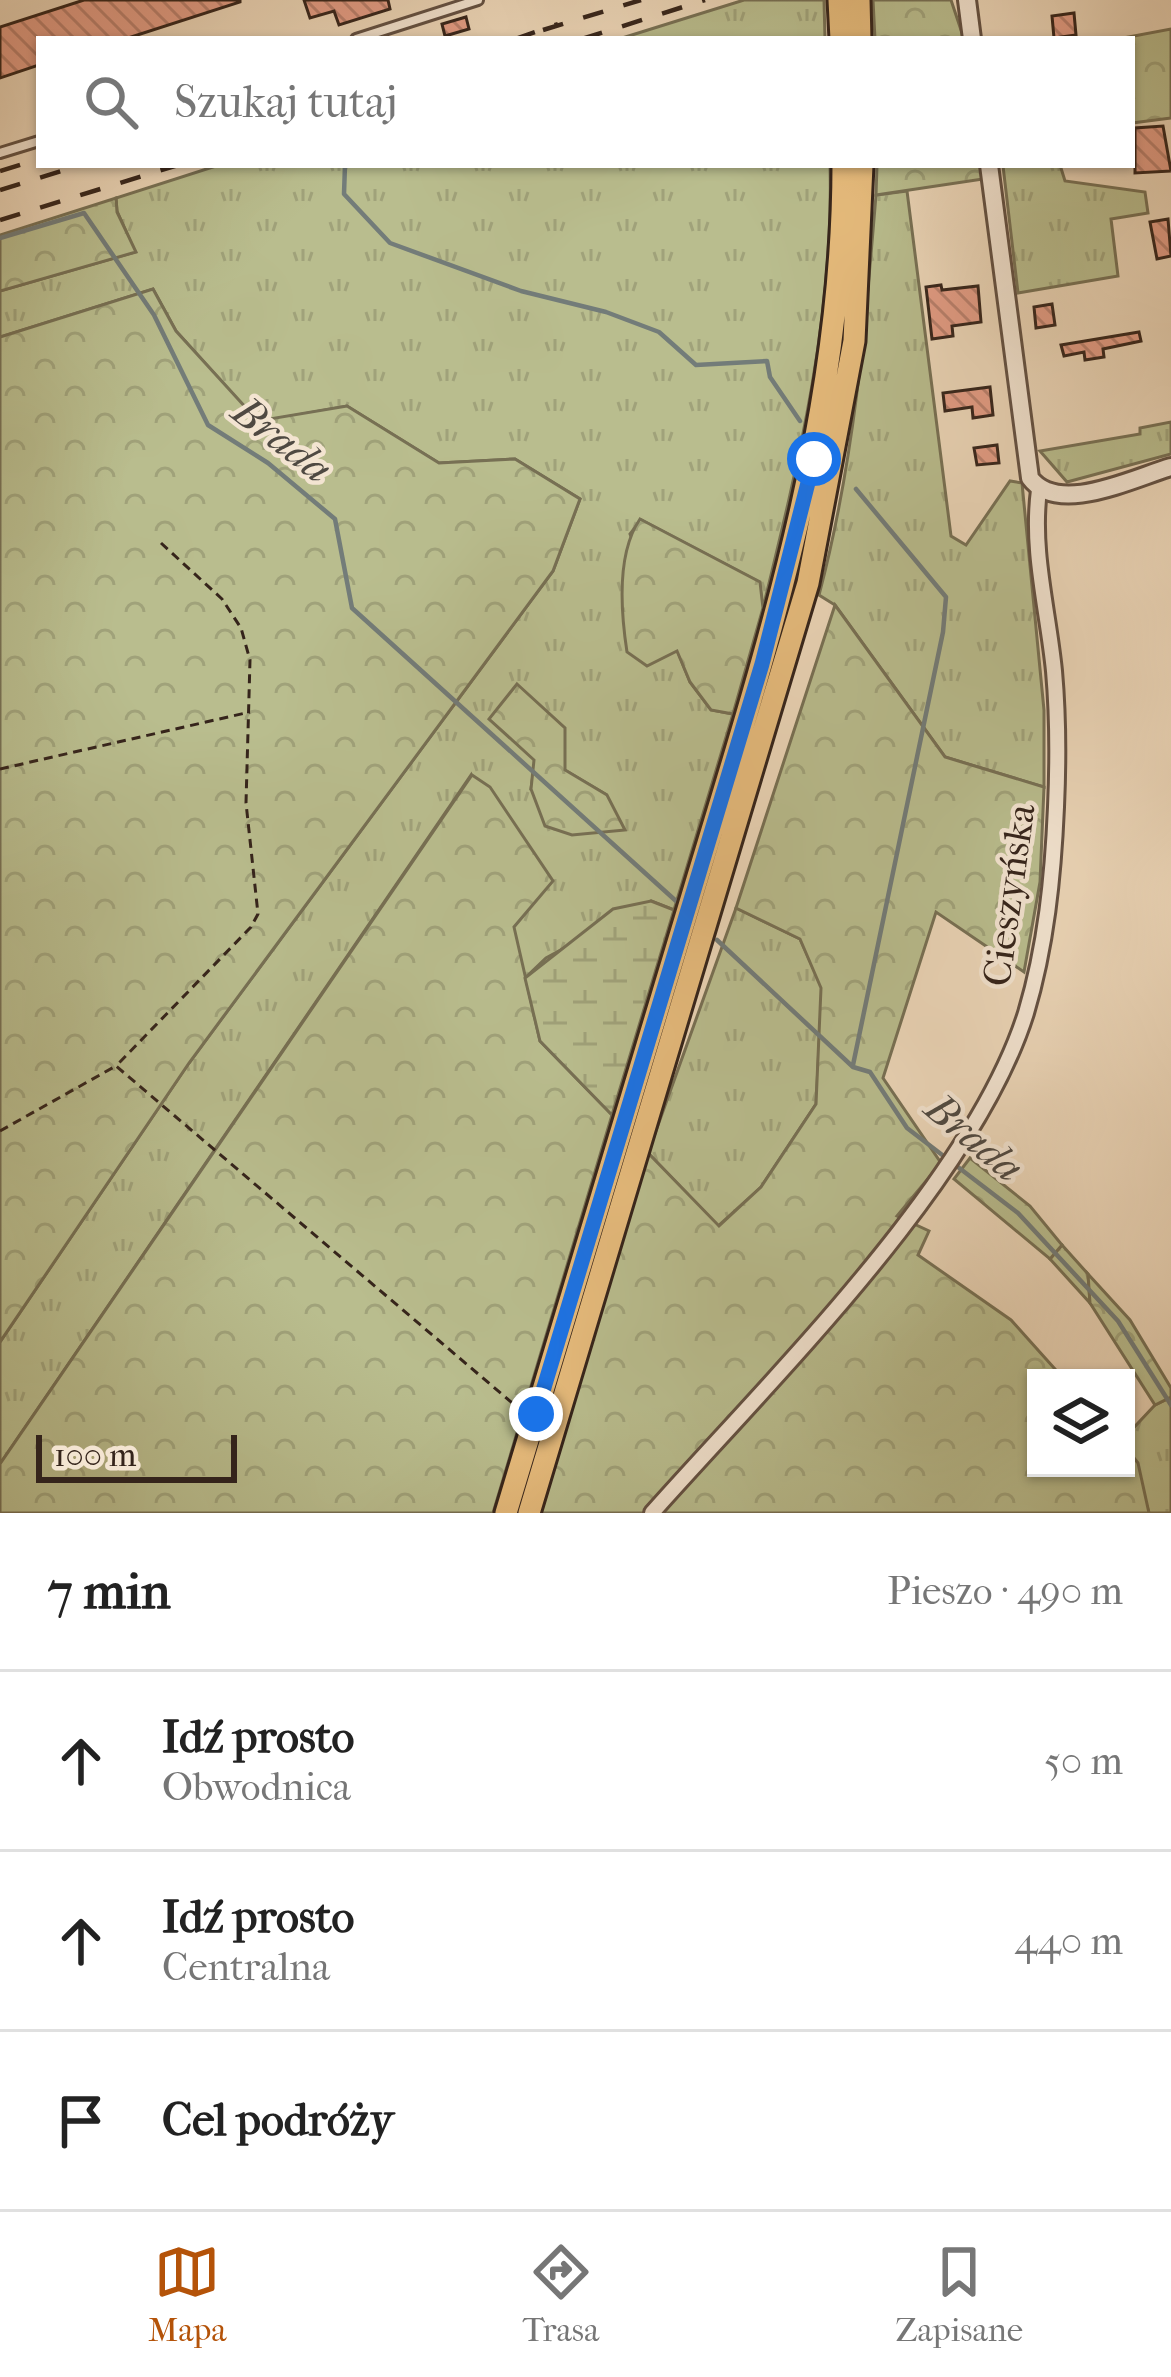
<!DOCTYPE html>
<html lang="pl">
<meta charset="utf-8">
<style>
body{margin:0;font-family:"IM FELL French Canon",serif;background:#f6f6f6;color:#222}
.controls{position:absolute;right:36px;bottom:36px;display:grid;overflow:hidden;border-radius:0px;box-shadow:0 3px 9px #0004}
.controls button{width:108px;height:108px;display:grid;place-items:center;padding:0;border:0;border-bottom:3px solid #e0e0e0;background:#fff;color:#222;font:60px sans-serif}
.scale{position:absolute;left:36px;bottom:30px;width:201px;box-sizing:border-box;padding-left:12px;border:6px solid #35241b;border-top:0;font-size:33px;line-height:42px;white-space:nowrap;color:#35241b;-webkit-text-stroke:9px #f3e4d1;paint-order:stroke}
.stop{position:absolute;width:36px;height:36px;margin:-27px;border:9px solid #1a73e8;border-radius:50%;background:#fff}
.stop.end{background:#1a73e8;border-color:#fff;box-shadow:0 3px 12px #0008}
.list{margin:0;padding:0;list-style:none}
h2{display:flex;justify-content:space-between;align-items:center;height:156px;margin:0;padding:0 48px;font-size:51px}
h2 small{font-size:39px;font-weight:400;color:#767676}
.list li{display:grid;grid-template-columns:78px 1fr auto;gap:36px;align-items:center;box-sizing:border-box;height:180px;padding:0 48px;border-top:3px solid #e0e0e0}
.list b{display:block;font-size:45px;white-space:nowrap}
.list p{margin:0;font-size:39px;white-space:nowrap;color:#767676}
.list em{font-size:39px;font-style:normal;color:#767676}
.icon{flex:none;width:66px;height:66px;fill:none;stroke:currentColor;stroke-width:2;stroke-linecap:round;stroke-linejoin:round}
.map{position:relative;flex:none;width:1171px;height:1513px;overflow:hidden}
.search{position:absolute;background:#fff;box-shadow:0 3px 9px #0004;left:36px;right:36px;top:36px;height:132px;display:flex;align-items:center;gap:30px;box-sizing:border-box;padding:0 42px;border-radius:0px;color:#767676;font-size:45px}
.sheet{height:696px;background:#fff}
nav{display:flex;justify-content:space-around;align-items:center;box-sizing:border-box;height:168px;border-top:3px solid #e0e0e0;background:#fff;font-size:33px;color:#767676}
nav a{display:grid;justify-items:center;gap:6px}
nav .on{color:#b45309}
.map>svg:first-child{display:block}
.grass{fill:url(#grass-tufts);stroke:#777054;stroke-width:3;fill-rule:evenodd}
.forest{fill:url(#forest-crowns);stroke:#777054;stroke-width:3}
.wetland{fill:url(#wetland-marsh);stroke:#777054;stroke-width:3}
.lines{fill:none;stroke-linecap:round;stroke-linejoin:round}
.stream{stroke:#737c79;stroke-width:4.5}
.building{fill:url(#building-back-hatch);stroke:#35241b;stroke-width:3}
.service-casing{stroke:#635042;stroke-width:14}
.minor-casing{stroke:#635042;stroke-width:20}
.tertiary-casing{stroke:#635042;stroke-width:22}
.primary-casing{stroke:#35241b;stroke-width:27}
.path{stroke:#35241b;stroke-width:3;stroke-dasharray:9 6;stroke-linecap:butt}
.service{stroke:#f3e4d1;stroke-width:8}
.minor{stroke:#f3e4d1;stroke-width:14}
.tertiary{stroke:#f3e4d1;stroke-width:16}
.primary{stroke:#e6bb7c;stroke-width:21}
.rail{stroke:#35241b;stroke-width:4.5;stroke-dasharray:21 21;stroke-linecap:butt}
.route{stroke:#1a73e8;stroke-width:15}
.labels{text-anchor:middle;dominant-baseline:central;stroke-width:9;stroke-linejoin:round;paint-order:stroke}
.street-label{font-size:39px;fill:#35241b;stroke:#f3e4d1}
.water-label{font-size:42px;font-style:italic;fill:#4f4942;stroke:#f3e4d1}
</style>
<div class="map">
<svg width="1171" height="1513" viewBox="0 0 1171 1513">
<defs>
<pattern id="grass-tufts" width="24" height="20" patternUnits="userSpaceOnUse" patternTransform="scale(3)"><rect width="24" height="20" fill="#b9bd8e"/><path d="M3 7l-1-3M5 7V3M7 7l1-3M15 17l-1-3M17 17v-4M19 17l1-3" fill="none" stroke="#a0a27a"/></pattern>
<pattern id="forest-crowns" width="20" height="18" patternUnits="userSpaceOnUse" patternTransform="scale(3)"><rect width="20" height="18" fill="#b9bd8e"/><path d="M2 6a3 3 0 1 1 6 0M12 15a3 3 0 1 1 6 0" fill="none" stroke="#a0a27a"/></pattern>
<pattern id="wetland-marsh" width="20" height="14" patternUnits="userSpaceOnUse" patternTransform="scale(3)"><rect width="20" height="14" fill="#b9bd8e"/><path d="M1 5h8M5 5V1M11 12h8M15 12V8" fill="none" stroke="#a0a27a"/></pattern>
<pattern id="building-back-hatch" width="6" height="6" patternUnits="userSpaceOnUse" patternTransform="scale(3)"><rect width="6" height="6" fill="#e49d86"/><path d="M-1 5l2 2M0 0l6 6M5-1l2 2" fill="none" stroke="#ba806d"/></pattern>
</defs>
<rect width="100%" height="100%" fill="#ecd6b8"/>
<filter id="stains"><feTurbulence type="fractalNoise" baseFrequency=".00167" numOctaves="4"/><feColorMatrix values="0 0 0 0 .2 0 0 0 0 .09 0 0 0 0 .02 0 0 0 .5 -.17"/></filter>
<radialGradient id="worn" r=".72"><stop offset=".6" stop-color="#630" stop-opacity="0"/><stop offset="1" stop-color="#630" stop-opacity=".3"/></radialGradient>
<!-- grass -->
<path class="grass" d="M744,0H824L825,39H619Z
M219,165H830C834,316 799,461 763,608L759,582L641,520L630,534L690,682L711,710L733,714L674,910L651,901L546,958L525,978L471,775L0,1464V1342L189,1063L553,571L580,499L515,459L439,463L347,406L258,422L176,331L153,289L0,337V291L135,252L117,211L116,198ZM535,760L565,770L607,795L531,789Z
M1060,165L1065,181L1145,192L1148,213L1111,219L1118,276L1018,293L1003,166Z
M907,191L951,536L966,545L1010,481L1022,483L1044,710V787L945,757L835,605L819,595C854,463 865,330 876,195Z
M1171,422V454L1067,482L1040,451L1140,434V428Z
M736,908L800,939L822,988L816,1104L761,1187L718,1226L648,1153Z
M1062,1245L1088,1274L1090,1303L1050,1259Z
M1171,1397V1513H1149L1126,1436L1155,1405Z"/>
<!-- forest -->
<path class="forest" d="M873,0H951L964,39H875Z
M1171,29V118L1132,123V39H1118Z
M877,165H981L983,179L876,195Z
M116,198L117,212L136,252L0,291V235Z
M153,289L176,331L258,421L347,406L439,463L515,459L580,499L553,571L189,1063L0,1342V337Z
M640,519L760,582L763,608L733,714L711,710L690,682L677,651L647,666L627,652C621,613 616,554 640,519Z
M835,605L945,757L1044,787L1040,882L1024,972L936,912L883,1078L941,1163L897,1216L929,1231L918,1255L1011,1320L1063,1378H1036V1468H1126V1448L1138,1463L1149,1513H541L648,1153L719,1226L761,1187L816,1104L821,988L800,939L736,908Z
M517,684L565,728V770L607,795L625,830L572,835L545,826L531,789L534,760L489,719Z
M472,775L490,787L553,881L514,927L540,1041L612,1115L493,1513H0V1464Z
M970,1158L1030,1206L1062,1245L1050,1259L954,1179Z
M1088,1274L1130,1320L1171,1388V1397L1155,1405L1090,1303Z"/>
<!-- wetland -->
<path class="wetland" d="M651,901L674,910L612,1115L540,1041L525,978L613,909Z"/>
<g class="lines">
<!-- stream -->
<path class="stream" d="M345,165L344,194L390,243L521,291L606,312L659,332L696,365L767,361L770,377L800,421
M0,238L84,213L154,315L208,425L268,463L335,519L352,608L676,901
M717,940L853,1067L870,1072L907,1128L1018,1213L1118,1321L1171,1405
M853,1065L943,632L946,597L856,489"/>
</g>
<!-- building -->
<path class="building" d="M84,0H240V2L125,39H39V65L0,78V27Z
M304,0H388L390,9L339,25L334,11L310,18Z
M1074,13L1076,35L1054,38L1052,16Z
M466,17L469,29L445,36L442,24Z
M1163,126L1171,171L1135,173V128Z
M1168,219L1171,256L1157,259L1150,222Z
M941,285L942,290L978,286L981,322L952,326L953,336L932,339L926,287Z
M1052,304L1055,325L1036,328L1034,307Z
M1139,332L1141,341L1103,349L1104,357L1085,360L1084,352L1064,356L1061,345Z
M990,387L993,415L973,418L972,407L945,411L943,393Z
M997,445L999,463L977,465L974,448Z"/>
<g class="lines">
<defs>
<path id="service" d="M356,39L478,0
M0,153L39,141"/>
<path id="minor" d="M652,1513C770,1380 973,1182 1026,1013C1046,946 1053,877 1056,807C1058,762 1058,716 1054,671C1048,610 1031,551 1039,490"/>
<path id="tertiary" d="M967,0L972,39
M989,165L1030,478C1058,516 1133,478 1171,467"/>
<path id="primary" d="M839,0L841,39
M859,0L860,39
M506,1513C570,1301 634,1088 698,876C769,642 843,412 843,165
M529,1513L808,583L854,341L862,165"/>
</defs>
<!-- service casing -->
<use href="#service" class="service-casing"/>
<!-- minor casing -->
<use href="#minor" class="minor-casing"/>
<!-- tertiary casing -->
<use href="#tertiary" class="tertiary-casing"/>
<!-- primary casing -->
<use href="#primary" class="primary-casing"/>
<!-- path -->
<path class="path" d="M161,543L222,599L241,628L250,660L246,803L258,914L251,927L116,1066L517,1407
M0,769L250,712
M0,1131L114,1067"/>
<!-- service -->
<use href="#service" class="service"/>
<!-- minor -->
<use href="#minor" class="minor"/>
<!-- tertiary -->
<use href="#tertiary" class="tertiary"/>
<!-- primary -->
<use href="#primary" class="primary"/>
<!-- rail -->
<path class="rail" d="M543,30L641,0
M515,39L558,24
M582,39L705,0
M0,171L39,159
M0,190L81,165
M0,220L178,165"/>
</g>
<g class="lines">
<!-- route -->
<path class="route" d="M536,1414L762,664L814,459"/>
</g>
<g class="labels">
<!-- street labels -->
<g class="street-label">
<text transform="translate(1009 895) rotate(-82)">Cieszyńska</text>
</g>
<!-- water labels -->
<g class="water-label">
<text transform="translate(282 440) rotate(38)">Brada</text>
<text transform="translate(974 1138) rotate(40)">Brada</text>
</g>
</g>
<rect width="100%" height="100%" filter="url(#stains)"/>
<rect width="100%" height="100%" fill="url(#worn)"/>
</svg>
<div class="controls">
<button><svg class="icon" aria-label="layers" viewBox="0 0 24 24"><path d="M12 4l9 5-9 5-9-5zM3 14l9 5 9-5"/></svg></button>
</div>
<div class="scale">100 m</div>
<div class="stop" style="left:814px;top:459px"></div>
<div class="stop end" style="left:536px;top:1414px"></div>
<div class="search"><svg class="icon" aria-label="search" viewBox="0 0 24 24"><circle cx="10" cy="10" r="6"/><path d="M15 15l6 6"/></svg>Szukaj tutaj</div>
</div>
<section class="sheet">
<h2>7 min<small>Pieszo · 490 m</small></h2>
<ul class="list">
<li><svg class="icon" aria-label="ahead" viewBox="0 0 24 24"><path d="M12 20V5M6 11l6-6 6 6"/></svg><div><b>Idź prosto</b><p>Obwodnica</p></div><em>50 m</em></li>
<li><svg class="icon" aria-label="ahead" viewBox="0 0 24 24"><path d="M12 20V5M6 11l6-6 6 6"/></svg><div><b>Idź prosto</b><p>Centralna</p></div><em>440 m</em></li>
<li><svg class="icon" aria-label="arrive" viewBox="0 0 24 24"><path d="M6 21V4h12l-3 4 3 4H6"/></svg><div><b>Cel podróży</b></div></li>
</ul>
</section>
<nav>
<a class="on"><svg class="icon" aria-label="map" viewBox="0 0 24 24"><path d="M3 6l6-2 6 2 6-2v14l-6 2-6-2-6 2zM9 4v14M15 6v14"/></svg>Mapa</a>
<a><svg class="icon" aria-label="directions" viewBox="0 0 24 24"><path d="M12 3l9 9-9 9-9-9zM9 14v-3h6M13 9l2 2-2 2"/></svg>Trasa</a>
<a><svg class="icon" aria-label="saved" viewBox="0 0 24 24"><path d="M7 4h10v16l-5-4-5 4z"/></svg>Zapisane</a>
</nav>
